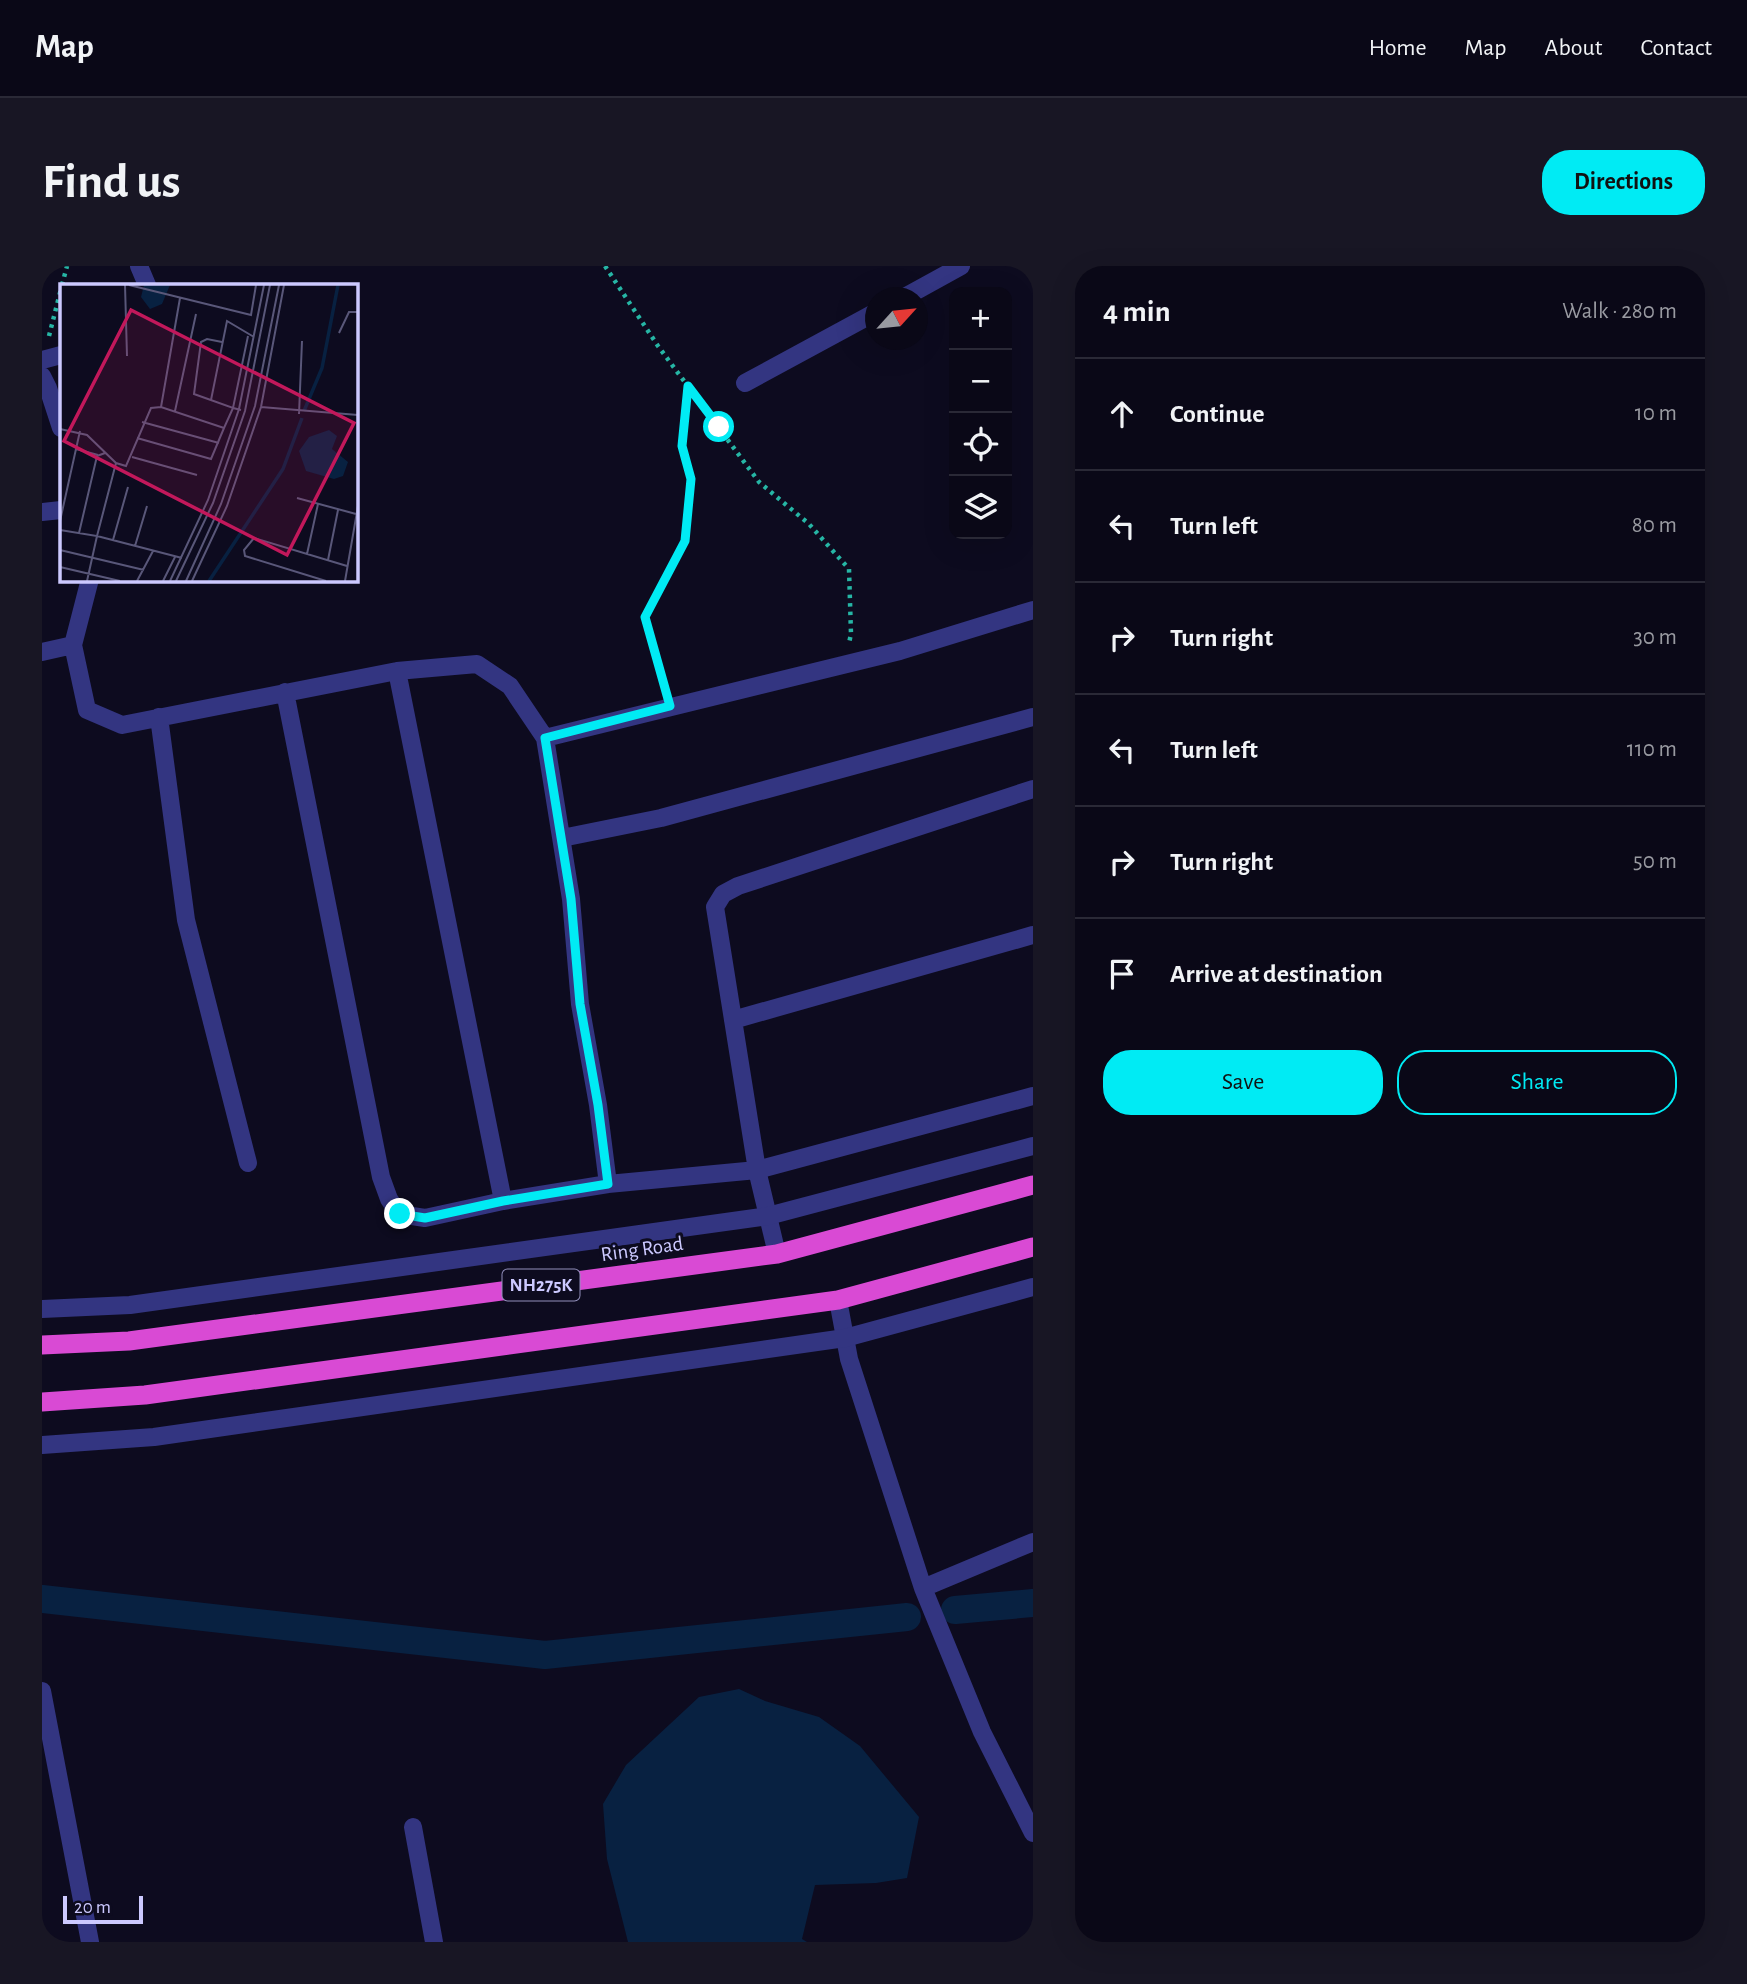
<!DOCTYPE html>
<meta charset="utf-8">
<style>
body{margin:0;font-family:"Alegreya Sans",sans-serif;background:#181624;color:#f1f3f6}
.controls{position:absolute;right:21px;top:21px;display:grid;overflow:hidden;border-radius:14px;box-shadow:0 7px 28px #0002}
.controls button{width:63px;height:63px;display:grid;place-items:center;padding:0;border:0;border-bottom:2px solid #2a2936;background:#0a0817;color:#f1f3f6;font:35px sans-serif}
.compass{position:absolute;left:823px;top:21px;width:63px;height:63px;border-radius:50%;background:#0a0817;box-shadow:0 7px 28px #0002;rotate:63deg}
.scale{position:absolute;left:21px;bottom:18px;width:80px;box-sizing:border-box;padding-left:7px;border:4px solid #ccc9ff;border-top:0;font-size:19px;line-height:24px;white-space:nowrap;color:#ccc9ff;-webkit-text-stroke:5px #0d0b1f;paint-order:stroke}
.stop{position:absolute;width:21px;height:21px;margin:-16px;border:5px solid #00ebf4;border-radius:50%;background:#fff}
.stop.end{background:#00ebf4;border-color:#fff;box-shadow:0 2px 7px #0008}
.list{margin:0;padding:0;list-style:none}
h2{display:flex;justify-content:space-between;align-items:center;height:91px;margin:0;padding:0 28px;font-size:30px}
h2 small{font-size:23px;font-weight:400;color:#999aa1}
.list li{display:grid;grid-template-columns:46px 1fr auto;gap:21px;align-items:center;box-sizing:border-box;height:112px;padding:0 28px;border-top:2px solid #2a2936}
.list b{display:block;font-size:26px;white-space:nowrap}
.list em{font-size:23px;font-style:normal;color:#999aa1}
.actions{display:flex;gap:14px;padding:21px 28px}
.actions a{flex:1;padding:16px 0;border:2px solid #00ebf4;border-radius:28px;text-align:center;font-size:24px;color:#00ebf4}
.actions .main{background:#00ebf4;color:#111}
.icon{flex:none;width:38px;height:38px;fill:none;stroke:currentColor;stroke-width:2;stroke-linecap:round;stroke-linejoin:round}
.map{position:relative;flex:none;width:991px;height:1676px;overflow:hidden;border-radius:28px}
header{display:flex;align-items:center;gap:42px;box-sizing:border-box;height:98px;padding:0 35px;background:#0a0817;border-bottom:2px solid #2a2936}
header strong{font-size:33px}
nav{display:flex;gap:38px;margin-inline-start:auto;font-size:24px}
.intro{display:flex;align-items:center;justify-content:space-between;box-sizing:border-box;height:168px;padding:0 42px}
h1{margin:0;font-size:49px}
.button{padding:18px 32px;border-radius:28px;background:#00ebf4;color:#111;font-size:24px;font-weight:700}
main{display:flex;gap:42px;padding:0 42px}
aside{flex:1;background:#0a0817;border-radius:28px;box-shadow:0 7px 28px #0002}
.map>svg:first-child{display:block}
.water{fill:#082141}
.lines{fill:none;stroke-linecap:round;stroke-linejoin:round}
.canal{stroke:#082141;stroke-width:28}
.path{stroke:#26b6a5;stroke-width:4.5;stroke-dasharray:3.5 5;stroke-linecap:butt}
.minor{stroke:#333581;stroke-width:18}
.tertiary{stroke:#333581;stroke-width:18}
.trunk{stroke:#d94ad4;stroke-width:19}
.route{stroke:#00ebf4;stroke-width:9}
.labels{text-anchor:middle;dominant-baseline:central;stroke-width:6;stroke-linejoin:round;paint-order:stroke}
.shield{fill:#0d0b1f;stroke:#9390bc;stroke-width:2}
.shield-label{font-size:19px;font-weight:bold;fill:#ccc9ff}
.street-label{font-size:21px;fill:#ccc9ff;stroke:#0d0b1f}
.inset-river{fill:none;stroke:#082141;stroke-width:3.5}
.inset-road{fill:none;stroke:#595779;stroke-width:2}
.view{fill:#c2185b;fill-opacity:0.15;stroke:#c2185b;stroke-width:3.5}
.inset-edge{fill:none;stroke:#ccc9ff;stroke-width:3.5}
</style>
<header>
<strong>Map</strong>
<nav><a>Home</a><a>Map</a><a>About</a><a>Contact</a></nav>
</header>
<div class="intro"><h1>Find us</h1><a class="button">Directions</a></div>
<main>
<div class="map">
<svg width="991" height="1676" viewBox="0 0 991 1676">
<rect width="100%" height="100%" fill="#0d0b1f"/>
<!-- water -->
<path class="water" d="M697,1423L723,1435L777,1451L818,1480L877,1551L865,1612L834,1617L773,1619L760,1673L765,1676H586L565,1593L561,1538L584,1499L657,1431Z"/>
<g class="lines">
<!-- canal -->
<path class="canal" d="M0,1333L503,1389L865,1351
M913,1344L991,1337"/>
<!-- path -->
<path class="path" d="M563,0L616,80L717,216L767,258L807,303L809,368L807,377
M20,19L25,0
M7,70L19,23
M624,423L603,351L643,275L649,213L640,180L646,120"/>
<!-- minor -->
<path class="minor" d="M97,0L105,19
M861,32L919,0
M0,94L19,89
M0,110L6,122L19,162
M703,117L834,46
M0,246L19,244
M48,313L31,379L45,444L80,459L355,405L435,398L468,420L503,472L529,633L538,738L556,839L566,918L715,904L735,988
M0,386L31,379
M355,405L461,935
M243,426L339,911L347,933L357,948L383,952L461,935L566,918
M117,451L144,654L206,897
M503,472L858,385L991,344
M991,523L696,620L681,628L673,641L715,904L991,830
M520,572L619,552L991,451
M691,754L991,669
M796,1034L807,1093L881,1322L940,1466L991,1567
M881,1322L991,1276
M0,1425L48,1676
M371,1561L392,1676"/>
<!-- tertiary -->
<path class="tertiary" d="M0,1043L88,1039L726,950L991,880
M0,1179L112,1171L803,1072L991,1021"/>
<!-- trunk -->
<path class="trunk" d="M0,1079L87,1075L735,988L991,919
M0,1136L103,1129L796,1034L991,981"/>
</g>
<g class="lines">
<!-- route -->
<path class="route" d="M358,948L383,952L461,935L566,918L556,839L538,738L529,633L503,472L628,440L603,351L643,275L649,213L640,180L646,120L677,161"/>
</g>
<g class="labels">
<!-- shield labels -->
<rect class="shield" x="460.5" y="1003.5" width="77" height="31" rx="5"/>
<g class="shield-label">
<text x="499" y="1019">NH275K</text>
</g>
<!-- street labels -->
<g class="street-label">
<text transform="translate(600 983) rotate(-8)">Ring Road</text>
</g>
</g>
<!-- overview -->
<g transform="translate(18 18)">
<rect width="298" height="298" fill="#0d0b1f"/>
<path d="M84,1H110L102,20L90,25L81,13ZM269,146L277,152L272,165L288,178L283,192L274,195L246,187L239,167L249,153Z" fill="#082141"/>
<path class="inset-river" d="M244,127L262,84L278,1M149,297L223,185L242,134"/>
<path class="inset-road" d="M65,1L67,72M69,1L191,31L196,1M279,49L289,28H298M162,58L147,55L141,58L134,110L173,124L188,52M151,116L167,37L194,53M101,123L120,14M201,123L298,131M115,127L136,30M239,130L242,57M82,138L159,159M0,145L27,151L56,179L66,182L91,124L101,123L164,144L173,124L181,126M77,154L151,175L164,144M16,165L38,171M72,173L137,191M56,179L37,252L122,274M237,214L296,230M0,237L20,147M0,246L37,252L27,297M19,249L37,172L45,169M53,256L68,203M75,262L87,222M0,266L84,286M247,270L258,220M268,276L278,226M0,283L60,297M77,297L93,267M103,297L115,273M110,297L148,216L179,125L204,1M116,297L153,219L185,127L210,1M126,297L161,220L195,122L219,1M132,297L167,222L201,123L224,1M266,297L185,272L184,266L194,254L287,282M285,297L298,222"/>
<path class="view" d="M71,26L294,139L227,271L4,157Z"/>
<rect width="298" height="298" class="inset-edge"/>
</g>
</svg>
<div class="controls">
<button>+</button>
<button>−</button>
<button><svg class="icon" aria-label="locate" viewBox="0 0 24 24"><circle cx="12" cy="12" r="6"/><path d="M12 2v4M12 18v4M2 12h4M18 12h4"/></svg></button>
<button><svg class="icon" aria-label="layers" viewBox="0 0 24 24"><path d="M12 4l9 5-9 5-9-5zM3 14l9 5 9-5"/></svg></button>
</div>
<svg class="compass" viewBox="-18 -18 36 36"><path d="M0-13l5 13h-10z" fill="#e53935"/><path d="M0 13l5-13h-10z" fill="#999aa1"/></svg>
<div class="scale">20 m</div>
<div class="stop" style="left:677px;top:161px"></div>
<div class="stop end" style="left:358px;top:948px"></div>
</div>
<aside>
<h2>4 min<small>Walk · 280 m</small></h2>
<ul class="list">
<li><svg class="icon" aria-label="ahead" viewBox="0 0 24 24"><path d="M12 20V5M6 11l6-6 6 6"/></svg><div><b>Continue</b></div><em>10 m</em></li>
<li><svg class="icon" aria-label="left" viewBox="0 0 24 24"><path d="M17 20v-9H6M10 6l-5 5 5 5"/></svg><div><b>Turn left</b></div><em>80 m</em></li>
<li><svg class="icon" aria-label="right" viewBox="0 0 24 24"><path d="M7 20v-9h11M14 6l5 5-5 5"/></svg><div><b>Turn right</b></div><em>30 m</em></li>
<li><svg class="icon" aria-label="left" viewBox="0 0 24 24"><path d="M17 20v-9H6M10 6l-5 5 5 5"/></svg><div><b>Turn left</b></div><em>110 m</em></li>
<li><svg class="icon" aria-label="right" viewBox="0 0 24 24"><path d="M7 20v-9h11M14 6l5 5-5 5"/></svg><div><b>Turn right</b></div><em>50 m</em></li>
<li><svg class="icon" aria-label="arrive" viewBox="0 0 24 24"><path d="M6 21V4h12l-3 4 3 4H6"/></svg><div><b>Arrive at destination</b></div></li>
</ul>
<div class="actions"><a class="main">Save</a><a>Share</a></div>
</aside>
</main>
